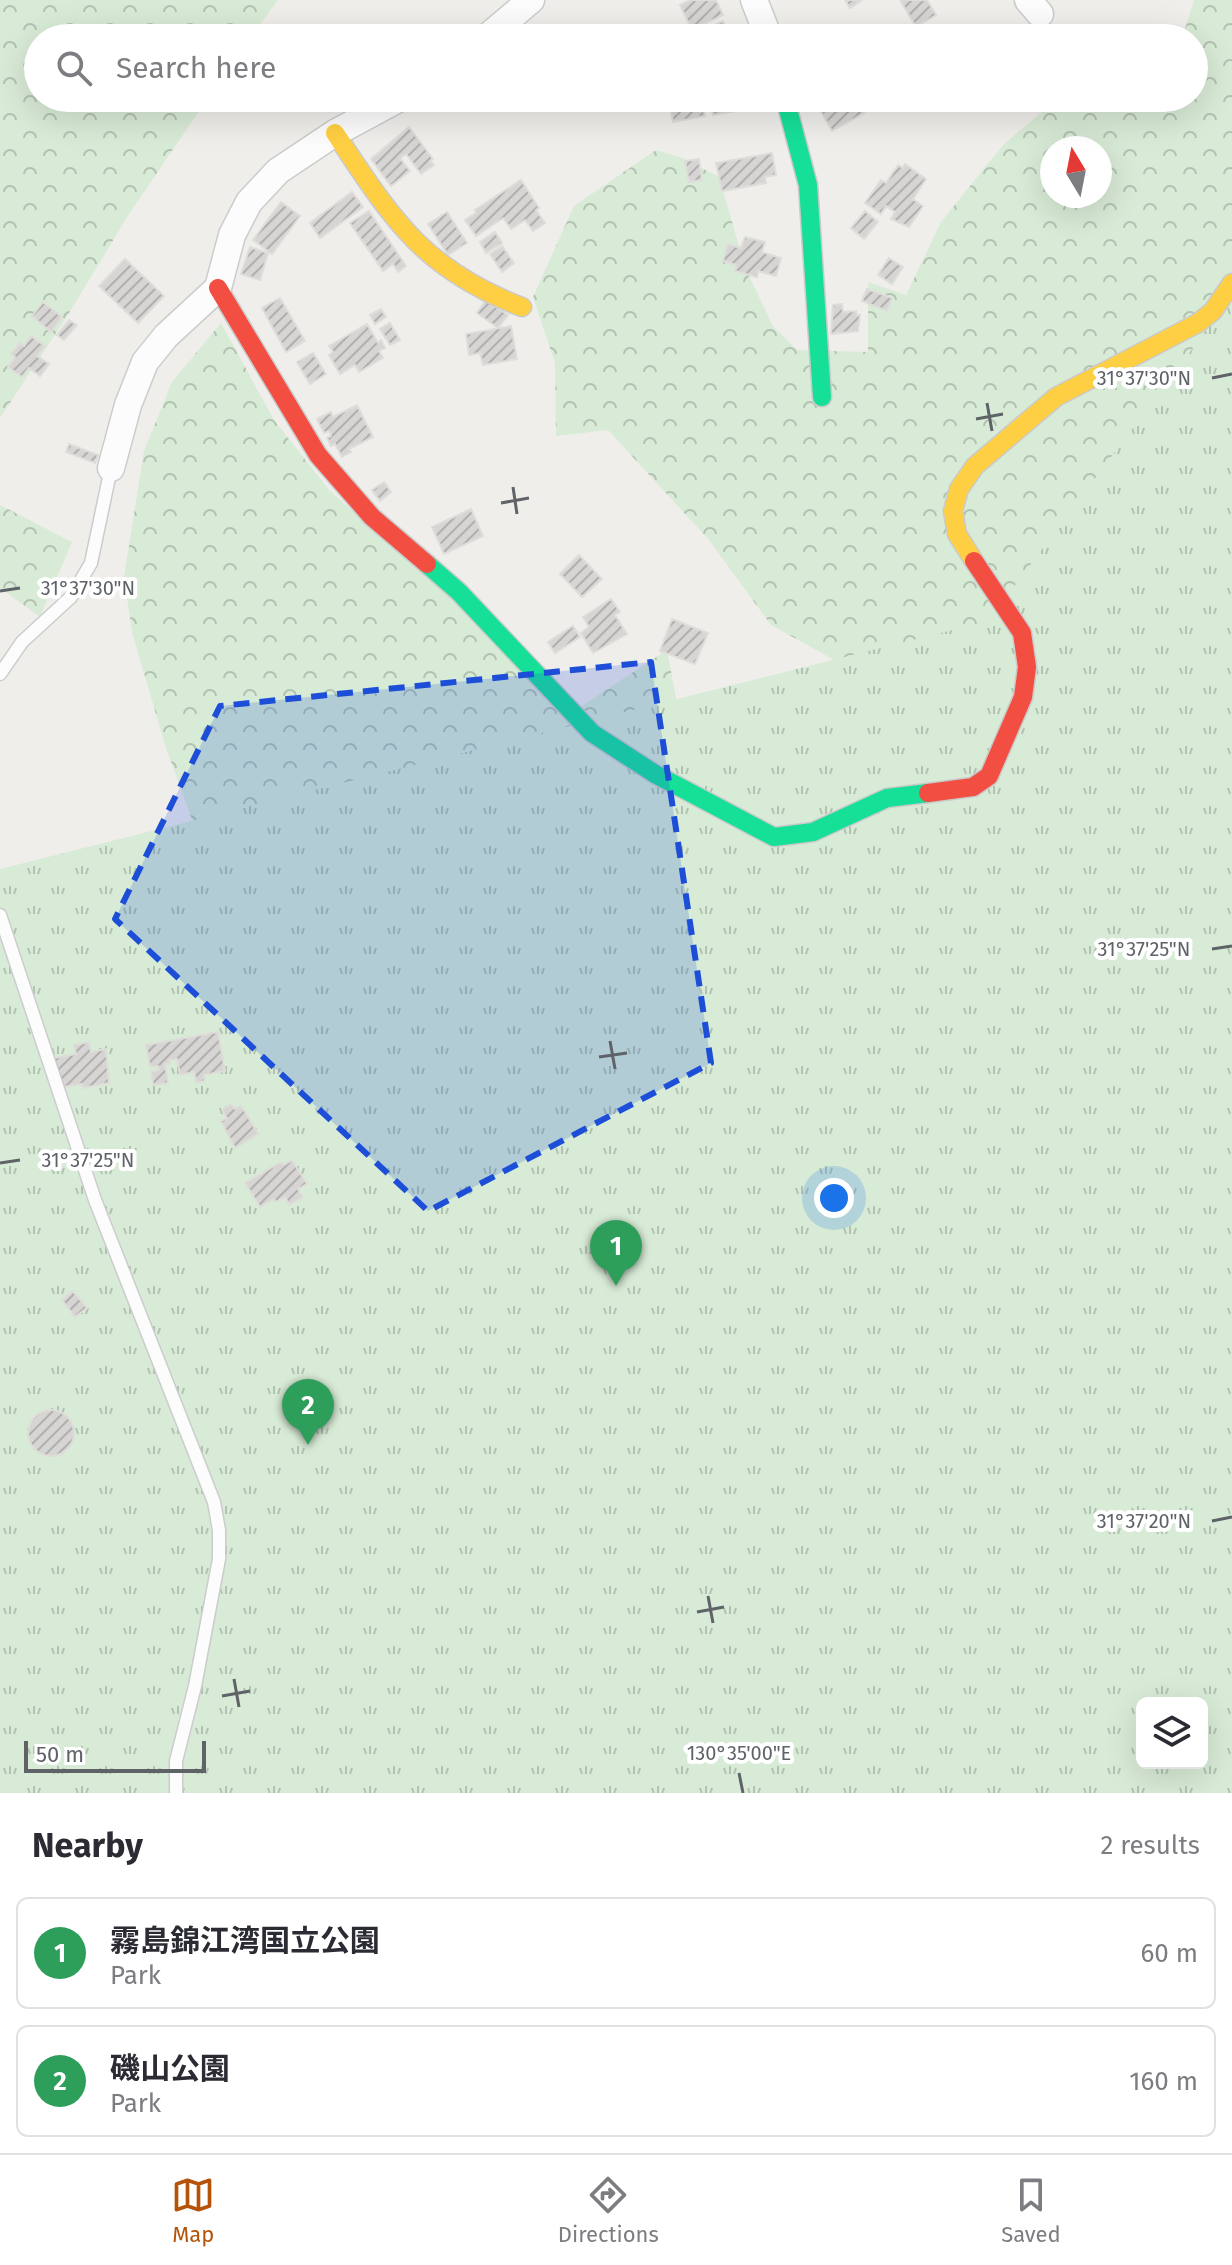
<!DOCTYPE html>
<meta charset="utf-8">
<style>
body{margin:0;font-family:"Fira Sans","Noto Sans JP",sans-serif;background:#f7f7f7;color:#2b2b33}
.controls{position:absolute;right:24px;bottom:24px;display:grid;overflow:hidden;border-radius:12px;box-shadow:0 8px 32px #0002}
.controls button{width:72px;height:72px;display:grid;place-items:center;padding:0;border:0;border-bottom:2px solid #e1e1e2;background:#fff;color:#2b2b33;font:40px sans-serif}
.compass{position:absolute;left:1040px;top:136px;width:72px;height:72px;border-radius:50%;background:#fff;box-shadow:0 8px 32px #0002;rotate:350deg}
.scale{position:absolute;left:24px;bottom:20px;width:182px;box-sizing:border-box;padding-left:8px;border:4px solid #5f6368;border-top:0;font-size:22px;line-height:28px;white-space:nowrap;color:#5f6368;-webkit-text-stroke:6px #fff;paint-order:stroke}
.you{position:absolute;left:834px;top:1198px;width:28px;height:28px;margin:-20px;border:6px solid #fff;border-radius:50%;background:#1a73e8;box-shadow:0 0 0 12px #1a73e833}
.badge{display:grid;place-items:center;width:52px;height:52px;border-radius:50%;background:#b45309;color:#fff;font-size:26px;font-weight:700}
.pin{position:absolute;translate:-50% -66px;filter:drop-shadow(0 2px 4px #0008)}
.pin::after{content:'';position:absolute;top:42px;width:28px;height:24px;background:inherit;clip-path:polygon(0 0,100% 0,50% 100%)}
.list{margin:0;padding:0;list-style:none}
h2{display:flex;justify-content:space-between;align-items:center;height:104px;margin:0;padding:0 32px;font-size:34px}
h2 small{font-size:26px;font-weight:400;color:#7c7c81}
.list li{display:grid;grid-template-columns:52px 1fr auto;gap:24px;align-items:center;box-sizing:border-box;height:112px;margin:0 16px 16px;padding:0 16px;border:2px solid #e1e1e2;border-radius:12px}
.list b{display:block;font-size:30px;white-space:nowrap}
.list p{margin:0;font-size:26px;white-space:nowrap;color:#7c7c81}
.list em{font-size:26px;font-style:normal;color:#7c7c81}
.icon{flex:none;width:44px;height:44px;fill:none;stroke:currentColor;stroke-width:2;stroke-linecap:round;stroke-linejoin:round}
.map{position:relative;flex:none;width:1232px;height:1793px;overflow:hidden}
.search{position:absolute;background:#fff;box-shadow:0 8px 32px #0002;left:24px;right:24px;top:24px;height:88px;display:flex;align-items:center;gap:20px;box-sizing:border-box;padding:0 28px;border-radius:44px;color:#7c7c81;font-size:30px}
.sheet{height:360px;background:#fff}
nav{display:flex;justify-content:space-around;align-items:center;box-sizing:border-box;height:112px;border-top:2px solid #e1e1e2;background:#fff;font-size:22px;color:#7c7c81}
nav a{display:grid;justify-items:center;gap:4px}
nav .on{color:#b45309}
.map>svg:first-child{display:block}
.forest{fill:url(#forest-crowns);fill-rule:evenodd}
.park{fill:url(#park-tufts);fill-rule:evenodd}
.building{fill:url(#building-hatch);stroke:#deddd9;stroke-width:2}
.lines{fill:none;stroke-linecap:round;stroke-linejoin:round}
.lane-casing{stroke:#cbcccc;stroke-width:15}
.street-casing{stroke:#cbcccc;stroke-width:29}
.fast-casing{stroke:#cacacb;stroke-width:21}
.slow-casing{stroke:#cacacb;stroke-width:21}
.jam-casing{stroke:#cacacb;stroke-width:21}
.lane{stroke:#fdfcfc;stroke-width:12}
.street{stroke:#fdfcfc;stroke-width:26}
.fast{stroke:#16e098;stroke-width:18}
.slow{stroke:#ffcf43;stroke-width:18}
.jam{stroke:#f24e42;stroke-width:18}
.marked{fill:#1d4ed8;fill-opacity:0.2;stroke:#1d4ed8;stroke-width:6;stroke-dasharray:16 10;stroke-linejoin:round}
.ticks{fill:none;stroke:#5f6368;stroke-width:3}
.ticks-label{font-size:20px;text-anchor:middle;fill:#5f6368;stroke:#fff;stroke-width:8;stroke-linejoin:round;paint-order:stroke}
</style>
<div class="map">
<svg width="1232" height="1793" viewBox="0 0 1232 1793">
<defs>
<pattern id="forest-crowns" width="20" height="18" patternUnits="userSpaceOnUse" patternTransform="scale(2)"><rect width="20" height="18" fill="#d8ebd6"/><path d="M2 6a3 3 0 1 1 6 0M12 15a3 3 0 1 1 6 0" fill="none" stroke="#b2c2b1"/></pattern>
<pattern id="park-tufts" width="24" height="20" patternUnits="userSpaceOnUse" patternTransform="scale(2)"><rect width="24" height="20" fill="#d8ebd6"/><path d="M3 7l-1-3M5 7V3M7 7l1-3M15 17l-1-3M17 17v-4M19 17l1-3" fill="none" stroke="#b2c2b1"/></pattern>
<pattern id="building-hatch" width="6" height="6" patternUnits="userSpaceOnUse" patternTransform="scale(2)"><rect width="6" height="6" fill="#d6d5d3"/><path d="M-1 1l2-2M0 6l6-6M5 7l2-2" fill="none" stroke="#b1b0af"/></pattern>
</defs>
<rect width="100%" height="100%" fill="#efeeea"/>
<!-- forest -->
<path class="forest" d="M0,0H278L250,38H38V98H208L129,214L66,318L0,418Z
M1194,0H1232V1793H193L207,861L165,745L132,632L124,577L144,451L172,382L221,323L274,420L330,491L577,709L667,650L685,747L874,682L771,625L709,540L608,430L556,436L555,363L533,297L574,206L656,150L683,158L719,177L746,270L773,326L797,350L868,352V282L906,295L941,222L1003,145L1042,112L1083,98H1194V38H1182ZM1052,148H1100V196H1052ZM1142,1703H1202V1763H1142Z
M0,505L72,542L40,617L0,588Z"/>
<!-- park -->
<path class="park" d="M1232,296V1793H0V869L988,621ZM1142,1703H1202V1763H1142Z"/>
<!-- building -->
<path class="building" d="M690,0H716L723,15L692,30L680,5Z
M845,0H862L850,8Z
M900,0H927L936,15L916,27Z
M723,21L731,38H700L697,33Z
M668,98H701L705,116L673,122Z
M710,98H767L768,105L713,115Z
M830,98H856L864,113L832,131L817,105Z
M409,127L433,159L430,161L434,165L421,174L406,154L400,158L410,171L391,186L371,159Z
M772,153L776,175L765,177L766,183L722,191L716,163Z
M699,159L702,180L689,182L685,161Z
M905,164L926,179L913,199L923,206L909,227L891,219L895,212L886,206L881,214L865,203L881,180L886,183L898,165L903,168Z
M521,180L539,208L536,210L545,223L533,231L525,220L511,229L503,218L476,236L465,220L476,213L475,210Z
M352,192L363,207L320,238L310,223Z
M281,202L300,216L272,254L253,240Z
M369,211L406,266L398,272L393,264L383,271L350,223Z
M865,211L878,222L864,239L851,228Z
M447,212L467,243L448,255L428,224Z
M495,232L502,243L486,253L480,242Z
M745,237L765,242L762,252L781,258L776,276L758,271L757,277L735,271L736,265L723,261L728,244L741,248Z
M502,246L514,263L502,272L490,254Z
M250,247L268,253L260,280L241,274Z
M889,258L903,267L892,284L878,275Z
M125,259L164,296L138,323L99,286Z
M867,289L892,298L887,311L862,301Z
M280,298L305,341L286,352L262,308Z
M486,300L508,315L498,328L477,313Z
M43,302L62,317L51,332L32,316Z
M842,304L843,312L856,311L857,315H860L858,331L831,334L833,305Z
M381,309L386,317L375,324L370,315Z
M69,320L77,325L64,340L57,335Z
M390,323L400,340L390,345L380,329Z
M367,324L378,343L381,340L385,348L379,351L383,358L359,372L355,365L340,374L329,355L333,352L329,346Z
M511,326L517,359L483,365L480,353L469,355L466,334Z
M31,336L45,346L37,356L49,364L40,376L29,368L22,377L8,367L15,357L11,354L20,343L24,346Z
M313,353L326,374L310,384L297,362Z
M357,405L373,437L349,449L351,452L342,457L335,444L331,446L327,438L331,436L329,431L324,433L317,419L331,412L333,417Z
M69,444L98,455L95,463L66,452Z
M384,482L391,492L380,501L372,490Z
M471,509L483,536L444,554L432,527Z
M579,555L602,579L582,597L560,574Z
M611,599L620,612L615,615L627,634L593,653L581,633L589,627L583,617Z
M672,619L708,633L695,664L660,651Z
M573,626L580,637L555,653L548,642Z
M218,1032L225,1071L204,1075L205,1081L196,1083L194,1072L180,1075L177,1059L169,1060L170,1064H165L168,1083L153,1085L151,1072L159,1070L158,1066L150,1067L146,1045Z
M89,1042L91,1052L106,1049L109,1083L83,1088L82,1084L63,1087L58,1084L54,1058L76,1054L74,1045Z
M231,1104L235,1109L240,1106L243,1108L258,1134L235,1148L221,1121L227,1118L222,1110Z
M292,1160L307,1184L298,1189L303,1197L289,1205L285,1197L276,1202L274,1199L260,1207L245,1183L281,1162L284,1165Z
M73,1291L87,1308L75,1317L62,1300Z
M28 1433a23 23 0 1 1 46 0a23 23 0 1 1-46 0Z"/>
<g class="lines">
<defs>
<path id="lane" d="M0,674L22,642L71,597L91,563L111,468
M0,915L95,1200L214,1502L219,1530V1559L195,1686L176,1761V1793"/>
<path id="street" d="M754,0L769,38
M1028,0L1040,14
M486,38L531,0
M111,468L128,405L145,362L166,336L218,288L232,235L249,202L278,171L335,133L400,98"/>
<path id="fast" d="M785,98L808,185L822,397
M427,564L459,592L592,733L655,774L774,837L813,832L887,798L928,793"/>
<path id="slow" d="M335,133C391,217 422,269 522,307
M974,561L957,534L953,511L959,489L975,466L1056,397L1198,323L1213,311L1232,283"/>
<path id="jam" d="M218,288L318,455L372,517L427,564
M928,793L973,787L989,776L1023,697L1027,667L1022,633L974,561"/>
</defs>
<!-- lane casing -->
<use href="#lane" class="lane-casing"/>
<!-- street casing -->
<use href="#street" class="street-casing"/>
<!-- fast casing -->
<use href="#fast" class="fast-casing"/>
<!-- slow casing -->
<use href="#slow" class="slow-casing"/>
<!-- jam casing -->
<use href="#jam" class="jam-casing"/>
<!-- lane -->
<use href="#lane" class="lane"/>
<!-- street -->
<use href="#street" class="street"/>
<!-- fast -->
<use href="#fast" class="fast"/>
<!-- slow -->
<use href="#slow" class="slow"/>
<!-- jam -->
<use href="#jam" class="jam"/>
</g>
<!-- marked area -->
<path class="marked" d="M651,662L711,1063L428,1211L115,919L220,706Z"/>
<!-- ticks -->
<path class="ticks" d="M1212,378L1232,374M987,403L992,431M976,419L1003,414M513,487L517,514M501,503L529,498M0,591L20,588M1212,949L1232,946M610,1041L615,1069M599,1057L627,1053M0,1163L20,1160M1212,1521L1232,1517M708,1596L713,1623M697,1612L724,1607M234,1679L239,1707M222,1696L250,1691M739,1773L743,1793"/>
<g class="ticks-label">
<text x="1144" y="385">31°37'30"N</text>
<text x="88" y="595">31°37'30"N</text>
<text x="1144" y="956">31°37'25"N</text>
<text x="88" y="1167">31°37'25"N</text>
<text x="1144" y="1528">31°37'20"N</text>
<text x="739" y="1760">130°35'00"E</text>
</g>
</svg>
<div class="controls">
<button><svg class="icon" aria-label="layers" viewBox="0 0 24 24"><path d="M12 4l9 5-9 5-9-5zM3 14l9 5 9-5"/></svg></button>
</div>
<svg class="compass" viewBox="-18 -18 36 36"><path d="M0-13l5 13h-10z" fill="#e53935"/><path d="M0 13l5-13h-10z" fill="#7c7c81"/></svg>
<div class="scale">50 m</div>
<div class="you"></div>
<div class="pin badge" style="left:616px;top:1286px;background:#2e9e5b">1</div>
<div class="pin badge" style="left:308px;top:1445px;background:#2e9e5b">2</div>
<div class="search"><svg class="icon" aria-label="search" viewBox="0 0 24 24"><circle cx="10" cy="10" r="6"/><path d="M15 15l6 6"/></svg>Search here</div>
</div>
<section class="sheet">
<h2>Nearby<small>2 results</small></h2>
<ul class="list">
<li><span class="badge" style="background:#2e9e5b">1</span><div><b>霧島錦江湾国立公園</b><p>Park</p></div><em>60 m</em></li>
<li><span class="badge" style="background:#2e9e5b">2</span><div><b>磯山公園</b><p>Park</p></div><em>160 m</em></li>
</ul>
</section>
<nav>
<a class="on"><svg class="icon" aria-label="map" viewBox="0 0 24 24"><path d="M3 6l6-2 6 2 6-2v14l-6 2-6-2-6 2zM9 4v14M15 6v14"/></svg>Map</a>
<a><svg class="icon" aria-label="directions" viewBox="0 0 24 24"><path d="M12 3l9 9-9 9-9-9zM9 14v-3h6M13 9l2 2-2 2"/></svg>Directions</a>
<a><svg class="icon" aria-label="saved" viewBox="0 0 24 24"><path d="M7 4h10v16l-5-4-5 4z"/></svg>Saved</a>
</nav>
